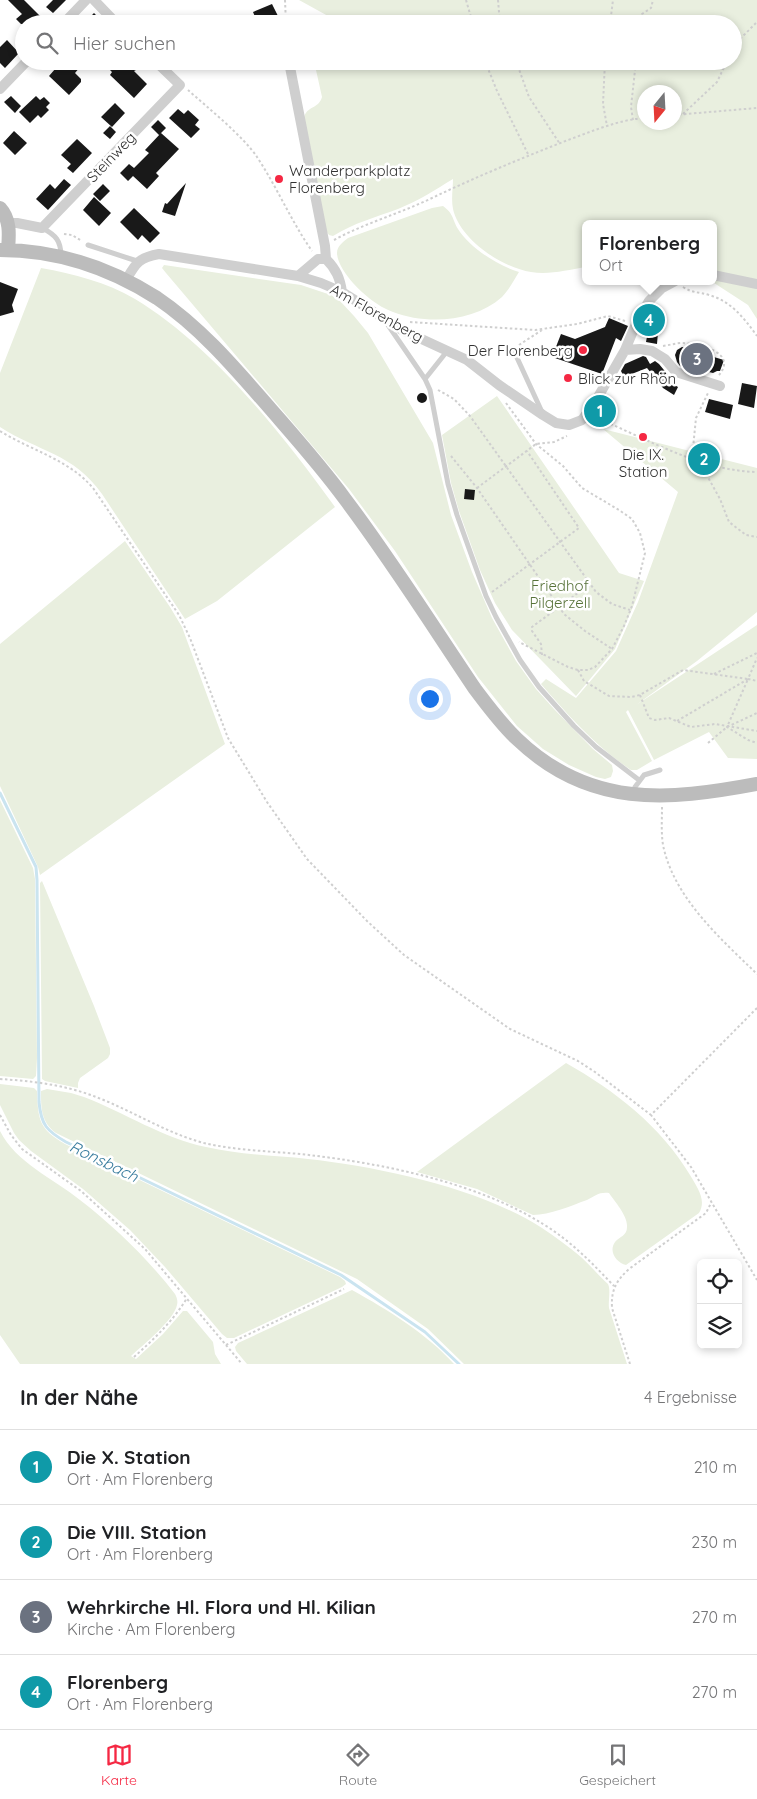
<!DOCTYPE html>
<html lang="de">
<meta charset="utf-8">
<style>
body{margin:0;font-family:Quicksand,sans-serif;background:#f2f2f2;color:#202124}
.controls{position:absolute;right:15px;bottom:15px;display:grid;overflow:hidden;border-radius:8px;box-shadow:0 2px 8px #0003}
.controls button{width:45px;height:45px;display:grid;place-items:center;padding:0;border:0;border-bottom:1px solid #e0e0e0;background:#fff;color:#202124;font:25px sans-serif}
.compass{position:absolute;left:637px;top:85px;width:45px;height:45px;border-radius:50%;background:#fff;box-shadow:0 2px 8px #0003;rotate:198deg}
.you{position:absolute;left:429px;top:698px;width:18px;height:18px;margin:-12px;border:4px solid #fff;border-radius:50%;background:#1a73e8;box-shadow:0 0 0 8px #1a73e833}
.badge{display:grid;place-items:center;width:32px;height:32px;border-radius:50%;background:#f52843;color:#fff;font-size:16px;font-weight:700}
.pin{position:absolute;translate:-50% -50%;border:2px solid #fff;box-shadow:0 1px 5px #0006}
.popup{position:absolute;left:582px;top:220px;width:135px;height:65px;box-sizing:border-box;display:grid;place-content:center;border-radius:8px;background:#fff;filter:drop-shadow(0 1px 4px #0005);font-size:16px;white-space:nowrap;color:#757577}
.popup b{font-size:19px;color:#202124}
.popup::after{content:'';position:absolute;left:50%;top:100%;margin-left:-10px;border:10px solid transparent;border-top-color:#fff}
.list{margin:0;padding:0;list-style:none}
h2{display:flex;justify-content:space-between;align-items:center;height:65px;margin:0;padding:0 20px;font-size:21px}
h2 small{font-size:16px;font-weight:400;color:#757577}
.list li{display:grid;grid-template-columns:32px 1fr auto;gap:15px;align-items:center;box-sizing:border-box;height:75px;padding:0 20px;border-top:1px solid #e0e0e0}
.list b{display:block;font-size:19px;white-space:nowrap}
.list p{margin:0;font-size:16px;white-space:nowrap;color:#757577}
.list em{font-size:16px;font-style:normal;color:#757577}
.icon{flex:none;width:28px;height:28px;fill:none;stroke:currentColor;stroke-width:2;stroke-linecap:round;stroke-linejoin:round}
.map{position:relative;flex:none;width:757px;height:1364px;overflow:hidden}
.search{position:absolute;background:#fff;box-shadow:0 2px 8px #0003;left:15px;right:15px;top:15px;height:55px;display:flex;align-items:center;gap:12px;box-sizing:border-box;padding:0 18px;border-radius:28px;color:#757577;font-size:19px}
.sheet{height:365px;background:#fff}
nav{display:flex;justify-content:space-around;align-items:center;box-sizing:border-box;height:70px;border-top:1px solid #e0e0e0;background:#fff;font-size:14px;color:#757577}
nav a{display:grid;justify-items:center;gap:2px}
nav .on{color:#f52843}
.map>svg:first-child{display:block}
.green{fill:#e9efdf;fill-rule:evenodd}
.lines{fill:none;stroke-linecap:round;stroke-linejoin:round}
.stream{stroke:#cae4f0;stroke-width:3}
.building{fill:#191919}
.path{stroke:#cfcfcf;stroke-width:2;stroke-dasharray:2.5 2.5;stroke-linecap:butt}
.lane{stroke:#cfcfcf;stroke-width:5}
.street{stroke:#cfcfcf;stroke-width:10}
.secondary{stroke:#bcbcbc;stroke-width:14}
.poi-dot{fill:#f52843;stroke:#fff;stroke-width:2}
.labels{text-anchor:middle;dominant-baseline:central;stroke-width:5;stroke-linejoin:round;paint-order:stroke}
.street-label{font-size:15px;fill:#323232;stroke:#fff}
.poi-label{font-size:15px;fill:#323232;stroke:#fff;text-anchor:start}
.park-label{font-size:15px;fill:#58733a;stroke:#fff}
.water-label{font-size:16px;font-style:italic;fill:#377b9d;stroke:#fff}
</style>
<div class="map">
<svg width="757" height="1364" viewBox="0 0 757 1364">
<rect width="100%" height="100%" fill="#fff"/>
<!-- green -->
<path class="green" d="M299,0H757V319L748,305L711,281H713V224H585V267C568,270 549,275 531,272C503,268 460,240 453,209C451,199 453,188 453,179C435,190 418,201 398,209C376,217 354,223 333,236L329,235L326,231L304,118C306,106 319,109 322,97L314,61H733V24H333L328,16ZM644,92H674V122H644Z
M443,206C454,214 452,219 458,229C469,247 498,266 519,272C514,280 509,290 502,297C474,322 427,325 393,312C377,306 364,295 353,283C347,276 337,263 337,253C337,246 343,242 348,238L432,208Z
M164,265L301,285L331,295L341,302L354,316L368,333L433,443L451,515L472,572L492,618L516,661L536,689L554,709L593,749L612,765L613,771L611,777L605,779L596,777L569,765L543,749L517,726L478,677L395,551L349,489L166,273L162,268Z
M41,268C74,274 106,282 135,299C213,346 282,434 335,507L217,601L185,619L102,494C73,453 39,452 0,427V373Z
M497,396L619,573L644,581L615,649L576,696L512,630L495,603L480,570L459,511L451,483L442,435Z
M603,429L757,468V612L697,661L636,705L757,625V759L728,758L709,732L654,760L628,710L626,712L652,761L637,770H631C596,747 568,715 541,684L546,679L576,698L616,651L638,602L678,492Z
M125,541L170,607L182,627L225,744L40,875L38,867L0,786V644Z
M0,800L33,868L35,879L37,1058L36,1076L33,1079L0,1076Z
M42,881L94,1006L110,1048V1054L108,1058L80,1078L78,1083V1088L45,1081L42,1079L40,883Z
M566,1063C614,1090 661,1126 690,1175C697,1187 707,1200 699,1213L626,1265C617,1263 608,1252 615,1242C620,1236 627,1236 627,1227C628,1216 615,1202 609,1193C598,1192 596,1196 587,1200C570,1206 550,1215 533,1215L477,1189L417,1172Z
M0,1084L34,1088L37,1091C38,1120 39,1129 65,1144L340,1277L345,1281L346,1284L342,1287L234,1338H227L222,1334L165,1267L130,1230L83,1189L31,1151L19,1140L14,1133L0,1105Z
M47,1089L71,1093L84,1097C125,1113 163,1138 206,1147C240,1155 274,1155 308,1159C380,1167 480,1188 542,1228C556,1237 569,1247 581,1257C591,1266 599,1276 608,1284C611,1290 608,1301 609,1308L627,1364H464L428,1329L357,1279L56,1133C41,1122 41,1108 41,1091Z
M0,1131C16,1163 53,1178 80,1200C115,1227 148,1259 175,1294C177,1298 178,1301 177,1305C174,1320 142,1346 131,1356L136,1359L163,1334L183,1311H187L213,1342L215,1354L221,1364H20L0,1335Z
M352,1290C388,1310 426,1333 454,1364H247L236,1351L235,1347L238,1343Z"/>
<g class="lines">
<!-- stream -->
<path class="stream" d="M0,793L36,867L37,880L39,1102C41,1125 47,1131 66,1142L341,1275L425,1332L459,1364"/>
</g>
<!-- building -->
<path class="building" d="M8,0H24L43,19L38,24H21L16,19L22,14Z
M53,0H66L53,13L46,7Z
M272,4L278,16L271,19L274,24H258L253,12Z
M94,13L105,24H83Z
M7,40L19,53L5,68L0,63V47Z
M62,61H76L81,66L75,73L81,79V82L69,95L49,76Z
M101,61H127L136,70L134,71L147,84L134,98L110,75L112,72Z
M11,96L21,106L15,113L4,102Z
M36,96L40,100L44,97L50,103L46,107L49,110L41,118L38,115L30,123L19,112Z
M115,103L125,113L112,127L101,117Z
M178,109L184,114L188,110L199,120L195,125L200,129L191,138L169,118Z
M158,120L166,128L159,135L151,127Z
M110,126L116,132L110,139L103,133Z
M14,131L27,143L15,155L3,143Z
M161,133L179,149L156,173L159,176L147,189L133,176L128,181L120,173L129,164L134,168L149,153L145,150Z
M77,139L92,153L73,173L67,168L71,164L61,155Z
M64,179L71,185L48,210L36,199L50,184L55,189Z
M186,183L175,216L162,212L165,203L167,204Z
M103,184L110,191L100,201L93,194Z
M94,197L111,213L99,226L83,210Z
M134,208L160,233L150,243L142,235L138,240L120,222Z
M0,282L18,289L12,305L14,312L0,316Z
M609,318L628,326L621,341L616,338L602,374L552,357L561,334L575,339L605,327Z
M648,331L658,332L657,344L646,342Z
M682,347L696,351L688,367L686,366V368L680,366L677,362L675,355L677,350Z
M707,355L724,360L720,371H717L713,373L701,370Z
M643,356L646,357L650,364L655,361L659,364L673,381L671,383L678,387L674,395L663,388L647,368L624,377L621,371L625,364Z
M742,383L757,386L754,408L738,404Z
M417 398a5 5 0 1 1 10 0a5 5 0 1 1-10 0Z
M709,399L733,405L730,419L705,412Z
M465,489L475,490L474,500L464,499Z"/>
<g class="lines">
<!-- path -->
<path class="path" d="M285,0L286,24
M466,0L473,24
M498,0L500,24
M610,24L613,0
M639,24L642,14L651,8L653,0
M733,46L757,22
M485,61L497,91L528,154
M516,61L529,97L560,144
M605,61L603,104L607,126
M188,90C208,108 243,136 257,157C277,187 291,221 312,251
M683,114L717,82L727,61
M674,115L757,108
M633,120L631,107L636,61
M64,234L72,235L82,241
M334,240C365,223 399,214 432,198C476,177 522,158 568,140C593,131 618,120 644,118
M683,287C692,293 699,292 709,295C731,301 744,318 757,336
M410,322L535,330L577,324L608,316L625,321
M519,345L542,330
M663,346C670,345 676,343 683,343C699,344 738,352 719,375
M438,390L454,399L470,416L596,592L612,604L630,610
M506,403L536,444L563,466L582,488L619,510L632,519L640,533L645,553L632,606L624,626L612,649L595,667L588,670H578L568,667L519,642
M597,418C647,439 702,471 757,472
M0,431C32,451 68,459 93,488L179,615L190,638L228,738L267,802L307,859L367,921L404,955L510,1029L578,1061L595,1072L651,1115
M451,456L477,488L564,614L585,631L612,649
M692,458L696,418L708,393
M699,461L720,499L729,522L746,535L757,537
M477,488L536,444L554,442L567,436
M492,592L579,528L527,451
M542,655L541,644L532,631V627L590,584
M578,670L584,681L609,696L631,697L640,695L683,670L748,679L727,727L748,740L757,743
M714,674L757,653
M748,679L757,681
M640,695L649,718L655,720L669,718L691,727L715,724L757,731
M677,721L748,679L757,658
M708,743L727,727L757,713
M662,807C662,819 661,832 663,845C674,898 720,938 757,974
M757,1008L651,1115L691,1167L757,1280
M0,1079C32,1081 66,1085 96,1097C133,1111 166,1133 204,1143C238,1151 274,1151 309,1155C385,1164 478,1183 543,1224C571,1241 592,1263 614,1286
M0,1115L11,1135L22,1149L81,1191L145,1249L242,1364
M226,1345L344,1289
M134,1357C154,1339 173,1321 187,1298
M630,1364L612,1308C611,1290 616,1281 629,1269L706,1213L711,1203"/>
<!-- lane -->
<path class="lane" d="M42,228C56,235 61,241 61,256
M88,245L137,261
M388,325L425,379L430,390L448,484L457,515L486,596L496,617L520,660L539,687L574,726L596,747L639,780
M513,349L542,412
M425,379L448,350
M635,792V787L644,775L660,770"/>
<!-- street -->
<path class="street" d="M94,0L117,24
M63,24L86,0
M289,62L325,246L326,259H318L298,276
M0,89L27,61
M8,223H17L42,228L180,85L155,61
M326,259C336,269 340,278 342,292
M713,275L757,284
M126,280C136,263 138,258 159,254L298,276L321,283L342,292L402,330L467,360L499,385L543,415L556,423L569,425L582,420L598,397L625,350L636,324L649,301L662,288L675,281
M625,350L640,349L652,351L665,359L676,372L720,386"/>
<!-- secondary -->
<path class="secondary" d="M0,208C11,220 9,236 8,250
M0,250C56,250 110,268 157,298C200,327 234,367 268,406C294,436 321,466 345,499C391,560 432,625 475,689C488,706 501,724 517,739C589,808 667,801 757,784"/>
</g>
<!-- markers -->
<g class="poi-dot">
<circle cx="279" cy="179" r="5"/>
<circle cx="583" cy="350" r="5"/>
<circle cx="568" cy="378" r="5"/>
<circle cx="643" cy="437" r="5"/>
</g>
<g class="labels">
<!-- street labels -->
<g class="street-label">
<text transform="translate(111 157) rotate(-46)">Steinweg</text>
<text transform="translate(377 313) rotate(29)">Am Florenberg</text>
</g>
<!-- poi labels -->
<g class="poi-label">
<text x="289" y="170">Wanderparkplatz<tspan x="289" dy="17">Florenberg</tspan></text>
<text x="573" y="350" text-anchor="end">Der Florenberg</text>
<text x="578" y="378">Blick zur Rhön</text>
<text x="643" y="454" text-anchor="middle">Die IX.<tspan x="643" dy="17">Station</tspan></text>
</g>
<!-- park labels -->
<g class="park-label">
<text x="560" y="585">Friedhof<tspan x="560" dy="17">Pilgerzell</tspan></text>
</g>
<!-- water labels -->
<g class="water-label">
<text transform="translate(104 1161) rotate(26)">Ronsbach</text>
</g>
</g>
</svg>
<div class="controls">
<button><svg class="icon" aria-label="locate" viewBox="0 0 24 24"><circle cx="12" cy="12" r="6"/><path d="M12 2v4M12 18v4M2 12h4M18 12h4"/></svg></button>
<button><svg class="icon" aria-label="layers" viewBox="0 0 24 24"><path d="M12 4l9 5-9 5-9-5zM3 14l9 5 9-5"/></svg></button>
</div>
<svg class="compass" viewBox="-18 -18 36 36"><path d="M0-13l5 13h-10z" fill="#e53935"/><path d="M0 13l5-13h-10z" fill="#757577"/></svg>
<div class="you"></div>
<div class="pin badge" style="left:600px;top:411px;background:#0f9aa8">1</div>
<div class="pin badge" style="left:704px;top:459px;background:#0f9aa8">2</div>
<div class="pin badge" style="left:697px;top:359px;background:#6b7280">3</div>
<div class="pin badge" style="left:649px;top:320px;background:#0f9aa8">4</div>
<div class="popup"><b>Florenberg</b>Ort</div>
<div class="search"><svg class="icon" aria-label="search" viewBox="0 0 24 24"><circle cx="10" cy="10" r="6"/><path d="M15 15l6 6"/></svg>Hier suchen</div>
</div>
<section class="sheet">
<h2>In der Nähe<small>4 Ergebnisse</small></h2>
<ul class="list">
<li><span class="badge" style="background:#0f9aa8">1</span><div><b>Die X. Station</b><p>Ort · Am Florenberg</p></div><em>210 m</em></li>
<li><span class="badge" style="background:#0f9aa8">2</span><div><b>Die VIII. Station</b><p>Ort · Am Florenberg</p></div><em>230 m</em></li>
<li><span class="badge" style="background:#6b7280">3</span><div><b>Wehrkirche Hl. Flora und Hl. Kilian</b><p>Kirche · Am Florenberg</p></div><em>270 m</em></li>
<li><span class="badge" style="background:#0f9aa8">4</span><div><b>Florenberg</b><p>Ort · Am Florenberg</p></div><em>270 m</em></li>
</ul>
</section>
<nav>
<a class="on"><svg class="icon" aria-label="map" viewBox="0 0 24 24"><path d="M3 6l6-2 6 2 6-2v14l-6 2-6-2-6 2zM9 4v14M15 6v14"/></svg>Karte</a>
<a><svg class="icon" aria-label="directions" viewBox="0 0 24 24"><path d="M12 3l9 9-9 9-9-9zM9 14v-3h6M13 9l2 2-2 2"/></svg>Route</a>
<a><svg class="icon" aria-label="saved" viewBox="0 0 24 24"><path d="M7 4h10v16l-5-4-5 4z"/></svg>Gespeichert</a>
</nav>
